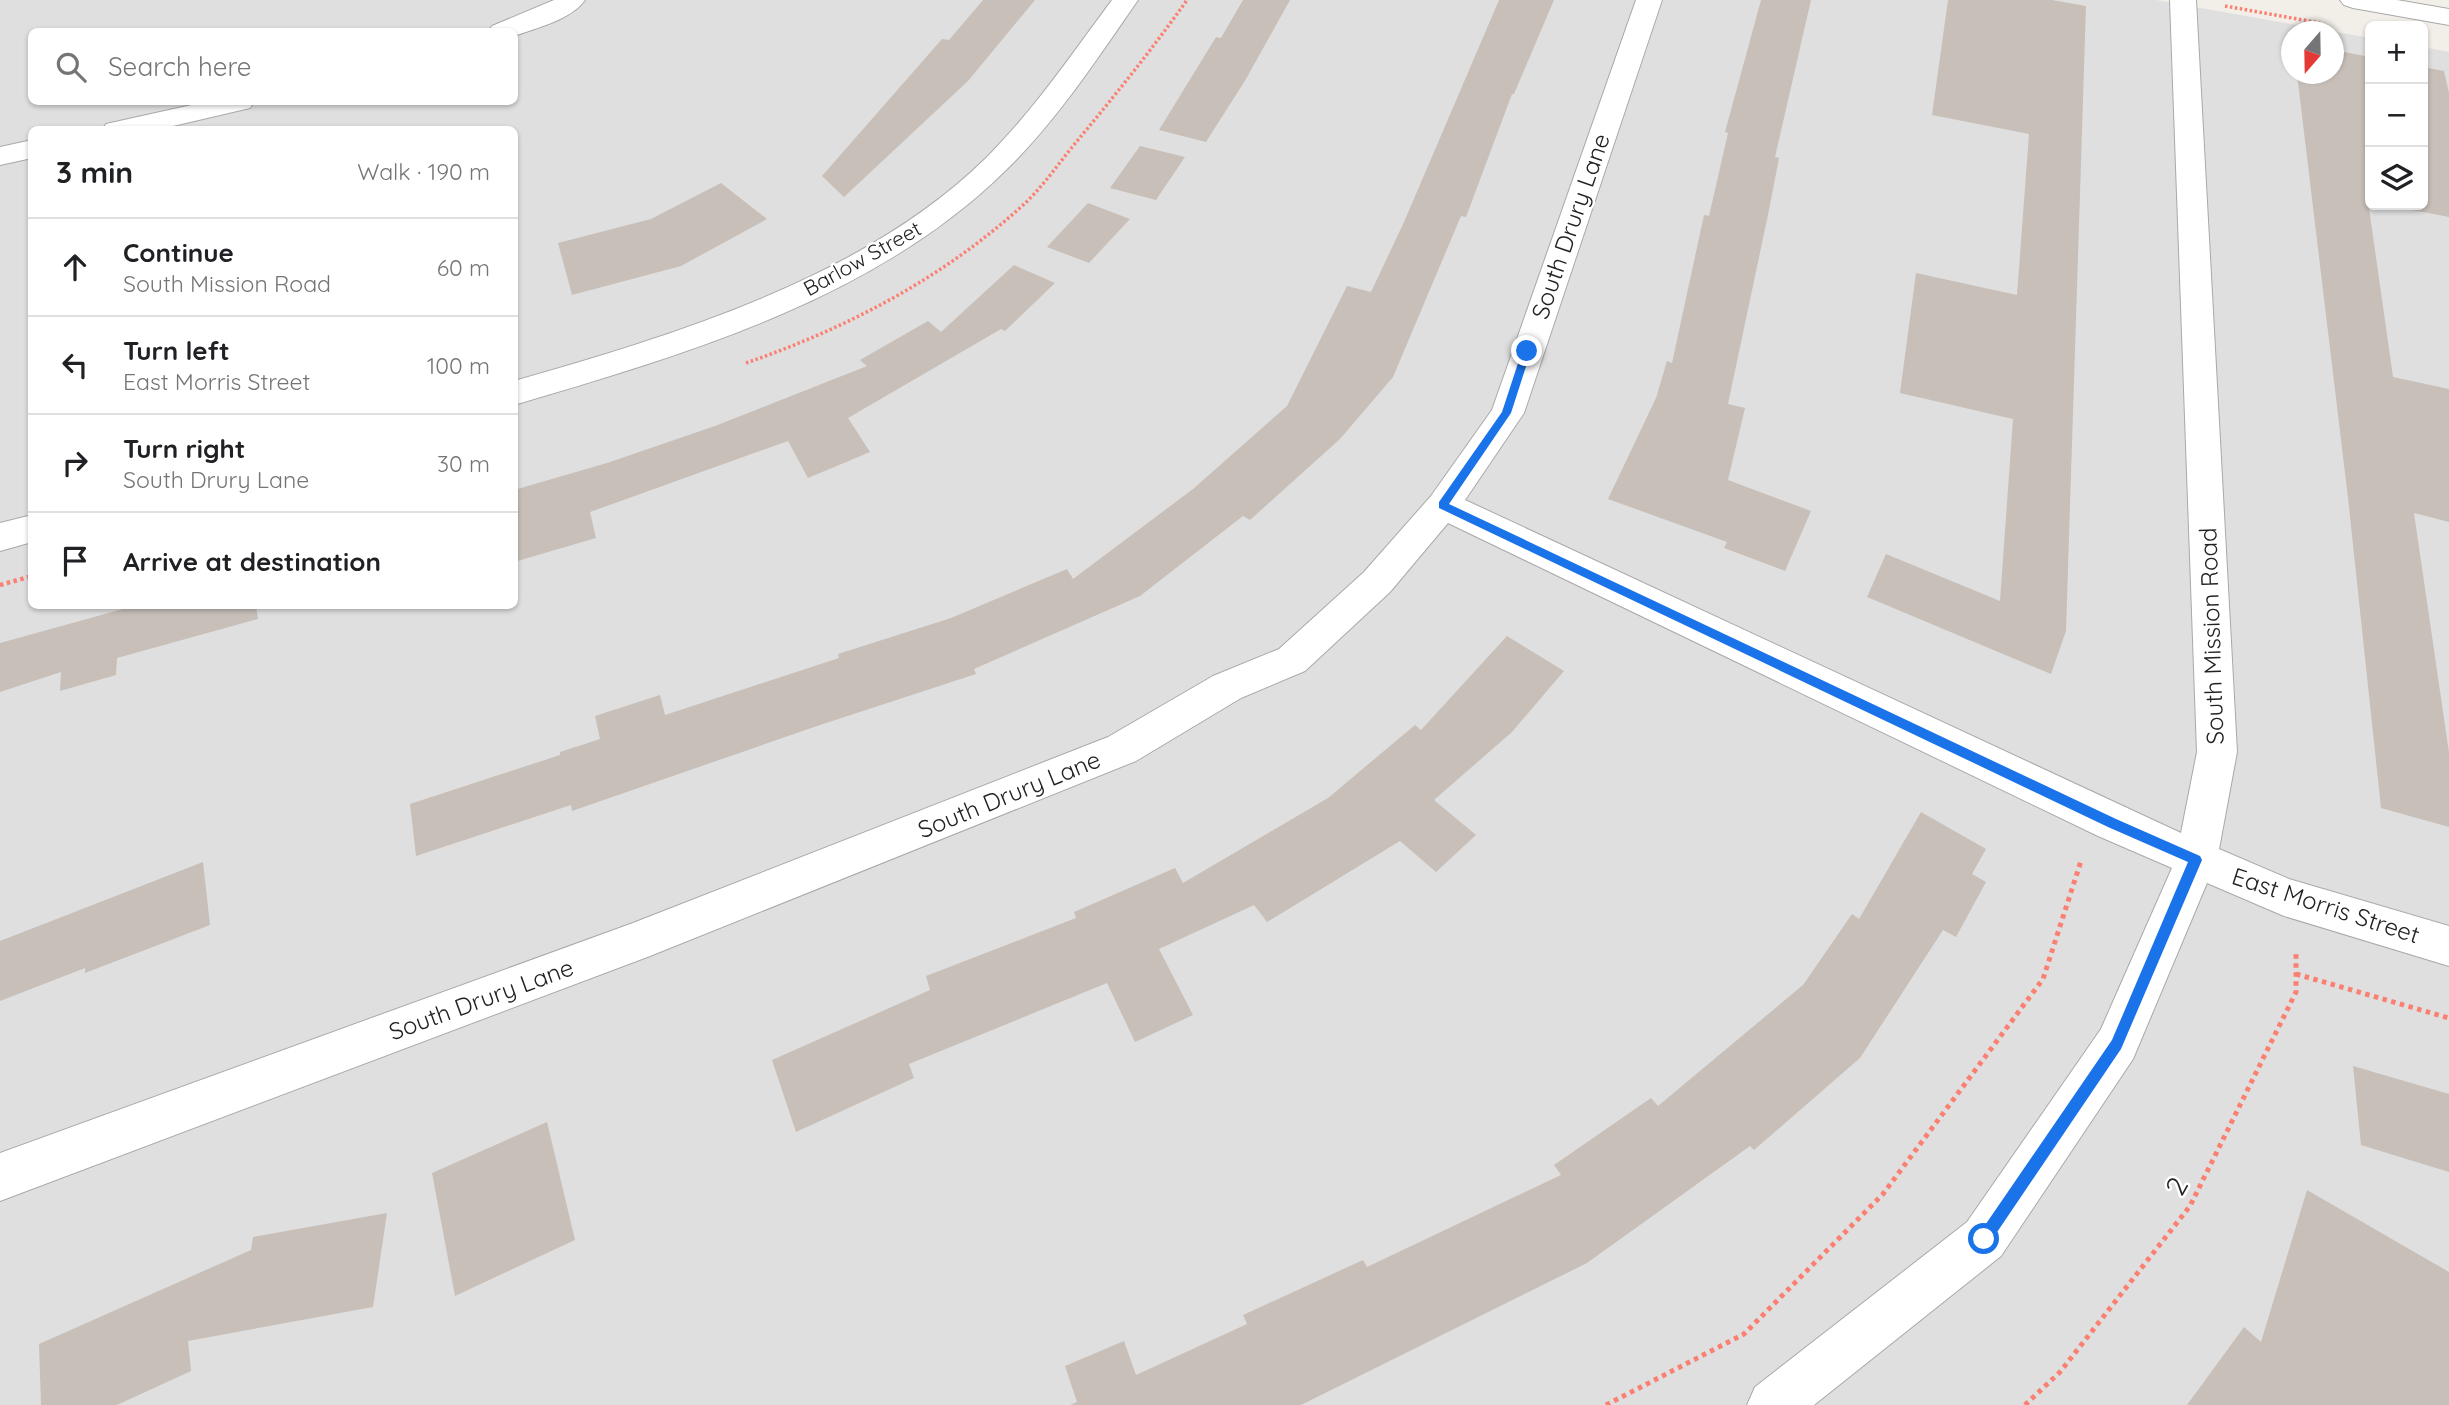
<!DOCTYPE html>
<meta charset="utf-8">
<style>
body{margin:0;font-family:Quicksand,sans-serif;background:#f2f2f2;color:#202124}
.controls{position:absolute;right:21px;top:21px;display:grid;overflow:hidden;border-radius:10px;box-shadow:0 2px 5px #0004}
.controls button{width:63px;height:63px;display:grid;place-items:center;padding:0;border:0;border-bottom:2px solid #e0e0e0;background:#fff;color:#202124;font:35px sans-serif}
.compass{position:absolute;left:2281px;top:21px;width:63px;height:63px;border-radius:50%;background:#fff;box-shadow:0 2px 5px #0004;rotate:200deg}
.stop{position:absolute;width:21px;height:21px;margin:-16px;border:5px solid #1a73e8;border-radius:50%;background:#fff}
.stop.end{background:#1a73e8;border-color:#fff;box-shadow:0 2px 7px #0008}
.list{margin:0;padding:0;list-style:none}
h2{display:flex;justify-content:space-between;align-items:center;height:91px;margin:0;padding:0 28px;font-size:30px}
h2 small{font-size:23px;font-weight:400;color:#757577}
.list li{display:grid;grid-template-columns:46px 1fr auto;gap:21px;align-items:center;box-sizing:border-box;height:98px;padding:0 28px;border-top:2px solid #e0e0e0}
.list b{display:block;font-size:26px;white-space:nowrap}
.list p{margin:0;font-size:23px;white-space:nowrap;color:#757577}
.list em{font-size:23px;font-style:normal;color:#757577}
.icon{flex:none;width:38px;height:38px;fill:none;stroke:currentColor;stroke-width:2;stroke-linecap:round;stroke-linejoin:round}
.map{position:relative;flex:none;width:2449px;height:1405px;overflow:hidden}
.search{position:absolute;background:#fff;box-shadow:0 2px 5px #0004;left:28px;top:28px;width:490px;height:77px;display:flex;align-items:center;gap:18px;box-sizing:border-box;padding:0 24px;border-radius:10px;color:#757577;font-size:26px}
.panel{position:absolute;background:#fff;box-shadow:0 2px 5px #0004;left:28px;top:126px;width:490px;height:483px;border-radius:10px}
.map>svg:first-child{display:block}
.residential{fill:#e0dfdf;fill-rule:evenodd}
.building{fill:#c7bfb8}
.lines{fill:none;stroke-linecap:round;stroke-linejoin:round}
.minor-casing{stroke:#a9a9a9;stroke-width:2}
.tertiary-casing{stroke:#a9a9a9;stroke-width:2}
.path-far2{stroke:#fa8072;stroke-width:3.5;stroke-dasharray:2.5 2.5;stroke-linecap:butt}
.path-far1{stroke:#fa8072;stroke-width:4.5;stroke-dasharray:3.5 3.5;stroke-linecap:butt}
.path{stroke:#fa8072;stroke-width:5;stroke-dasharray:4.5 4.5;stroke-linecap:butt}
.minor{fill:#fff;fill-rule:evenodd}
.tertiary{fill:#fff;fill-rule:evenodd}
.route{fill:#1a73e8}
.labels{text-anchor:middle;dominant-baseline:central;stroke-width:5;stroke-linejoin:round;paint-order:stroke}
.far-street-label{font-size:21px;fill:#222;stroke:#fff}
.street-label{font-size:24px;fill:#222;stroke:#fff}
.near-street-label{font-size:28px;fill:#222;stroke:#fff}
</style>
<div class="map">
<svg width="2449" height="1405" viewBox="0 0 2449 1405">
<rect width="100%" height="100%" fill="#f2efe9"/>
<!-- residential -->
<path class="residential" d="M0,0H2156L2370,38V205H2423V47L2449,52V1405H0ZM32,32H514V102H32ZM2292,32H2334V74H2292ZM32,130H514V606H32Z"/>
<!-- building -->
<path class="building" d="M983,0H1035L968,81L844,197L822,176L942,39L949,40Z
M1243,0H1290L1246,79L1206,142L1159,130L1216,37L1221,38Z
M1499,0H1554L1514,94H1512L1466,217L1461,216L1393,377L1340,439L1250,520L1243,516L1140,596L974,669L976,674L817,726L572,811L571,805L416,856L410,804L560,755V752L600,739L595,716L660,695L665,715L839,658L838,654L951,618L1067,569L1073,579L1193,489L1287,406L1347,286L1371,292L1404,222Z
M1761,0H1811L1775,157L1779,158L1769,210L1728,404L1745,408L1728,480L1811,511L1785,571L1724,548L1727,542L1608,499L1656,398L1667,361L1672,363L1704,215L1709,216L1728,133L1725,132Z
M1948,0H2052L2086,6L2066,631L2051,674L1867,597L1886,554L2000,601L2013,419L1900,393L1916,273L2017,295L2029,134L1932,115Z
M2334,50L2370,57V202L2368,201L2393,377L2449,389V522L2414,513L2449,753V827L2381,808L2348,498L2297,74H2334Z
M2423,67L2444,71L2449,93V217L2386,205H2423Z
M1140,146L1185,157L1156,200L1110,188Z
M721,183L767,219L681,266L572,295L558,243L651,219Z
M1088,203L1130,219L1089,263L1047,247Z
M1014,265L1055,283L1005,331L1001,329L848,418L870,452L808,478L788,441L590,512L596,538L514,562V490L607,463L715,426L867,366L860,360L928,321L941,332Z
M134,606H256L258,619L117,658L116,675L60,691L61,672L0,692V643Z
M1507,636L1564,671L1512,732L1434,800L1476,835L1436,872L1400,841L1267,922L1254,905L1159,949L1193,1015L1135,1042L1107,983L909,1064L914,1078L796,1132L772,1060L930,990L926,976L1076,918L1074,912L1175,868L1183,883L1328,798L1415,725L1421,730Z
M1921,812L1986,849L1972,874L1986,882L1956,937L1943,930L1860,1058L1754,1150L1750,1146L1587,1263L1301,1405H1070L1077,1402L1065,1366L1124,1341L1136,1375L1247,1324L1243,1315L1363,1260L1367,1267L1561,1175L1554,1165L1651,1098L1658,1106L1803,985L1852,914L1859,919Z
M203,862L210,925L85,973V968L0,1001V941Z
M2353,1066L2449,1094V1172L2361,1145Z
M547,1122L575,1240L455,1296L432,1173Z
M2307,1190L2449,1272V1405H2187L2244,1327L2261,1342Z
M387,1213L373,1307L188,1341L191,1371L117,1405H41L39,1344L251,1250L253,1237Z"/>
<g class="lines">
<defs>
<path id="minor" d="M554,0H585C571,20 536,28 514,36V32H488L492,26Z
M1112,0H1138C1097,59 1056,122 1004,172C873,300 686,354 514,405V381C675,335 864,278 986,158C1034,110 1072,54 1112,0Z
M1636,0H1662L1524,413L1465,500L2181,833L2197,752L2170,0H2196L2237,752L2219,849L2289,879L2449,926V966L2284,916L2207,883L2133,1059L2001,1256L1814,1405H1747L1755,1387L1967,1222L2101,1029L2172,868L2098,836L1448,523L1390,592L1305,671L1241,698L1136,761L650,956L0,1201V1153L633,923L1108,737L1213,676L1279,649L1364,572L1431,496L1492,410Z
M205,102H254L250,108L156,130H102L106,124Z
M32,140V158L0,165V147Z
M32,515V542L0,551V523Z"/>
<path id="tertiary" d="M2340,0H2397L2449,9V25L2353,8L2344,5Z"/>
</defs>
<!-- minor casing -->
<use href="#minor" class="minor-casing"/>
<!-- tertiary casing -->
<use href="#tertiary" class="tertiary-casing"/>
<!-- path-far2 -->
<path class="path-far2" d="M2225,6L2320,23
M746,363C847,328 941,279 1021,207C1041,189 1056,167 1073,146C1112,99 1151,51 1187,0"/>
<!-- path-far1 -->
<path class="path-far1" d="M0,585L32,576"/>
<!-- path -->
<path class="path" d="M2296,974L2449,1018
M1606,1405L1744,1334L1883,1194L2043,979L2081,861
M2025,1405L2060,1372L2190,1206L2296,992V950"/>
<!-- minor -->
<use href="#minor" class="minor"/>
<!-- tertiary -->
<use href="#tertiary" class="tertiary"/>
</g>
<!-- route -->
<path class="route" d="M1527,348L1531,351L1511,413L1449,504L2116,819L2200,856L2202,860L2121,1049L1989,1244H1979V1234L2112,1040L2188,862L2108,827L1439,508V502L1502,412L1522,351Z"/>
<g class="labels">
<!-- far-street labels -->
<g class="far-street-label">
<text transform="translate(862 258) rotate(-29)">Barlow Street</text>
</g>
<!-- street labels -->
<g class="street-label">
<text transform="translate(1570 226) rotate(-71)">South Drury Lane</text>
<text transform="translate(2211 636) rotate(-92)">South Mission Road</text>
<text transform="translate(1009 794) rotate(-22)">South Drury Lane</text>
<text transform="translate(2326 905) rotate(18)">East Morris Street</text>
<text transform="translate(481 999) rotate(-20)">South Drury Lane</text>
</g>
<!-- near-street labels -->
<g class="near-street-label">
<text transform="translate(2176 1186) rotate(-61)">2</text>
</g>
</g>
</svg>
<div class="controls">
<button>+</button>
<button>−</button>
<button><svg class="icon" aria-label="layers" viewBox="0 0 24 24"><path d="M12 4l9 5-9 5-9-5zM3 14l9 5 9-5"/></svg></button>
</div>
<svg class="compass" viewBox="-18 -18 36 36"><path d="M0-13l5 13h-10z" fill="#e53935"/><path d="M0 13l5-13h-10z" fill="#757577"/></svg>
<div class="stop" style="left:1984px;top:1239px"></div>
<div class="stop end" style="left:1527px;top:351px"></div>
<div class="search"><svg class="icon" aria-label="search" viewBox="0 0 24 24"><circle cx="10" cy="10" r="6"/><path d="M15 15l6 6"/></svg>Search here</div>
<section class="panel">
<h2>3 min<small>Walk · 190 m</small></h2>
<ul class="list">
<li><svg class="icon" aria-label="ahead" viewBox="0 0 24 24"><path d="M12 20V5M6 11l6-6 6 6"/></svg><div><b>Continue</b><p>South Mission Road</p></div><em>60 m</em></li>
<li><svg class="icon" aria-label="left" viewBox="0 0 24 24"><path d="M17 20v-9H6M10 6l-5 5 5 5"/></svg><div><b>Turn left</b><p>East Morris Street</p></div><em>100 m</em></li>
<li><svg class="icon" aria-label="right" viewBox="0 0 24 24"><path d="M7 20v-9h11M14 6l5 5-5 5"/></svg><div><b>Turn right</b><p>South Drury Lane</p></div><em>30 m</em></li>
<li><svg class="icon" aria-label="arrive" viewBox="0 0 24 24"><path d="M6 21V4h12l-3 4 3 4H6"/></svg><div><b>Arrive at destination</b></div></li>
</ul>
</section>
</div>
